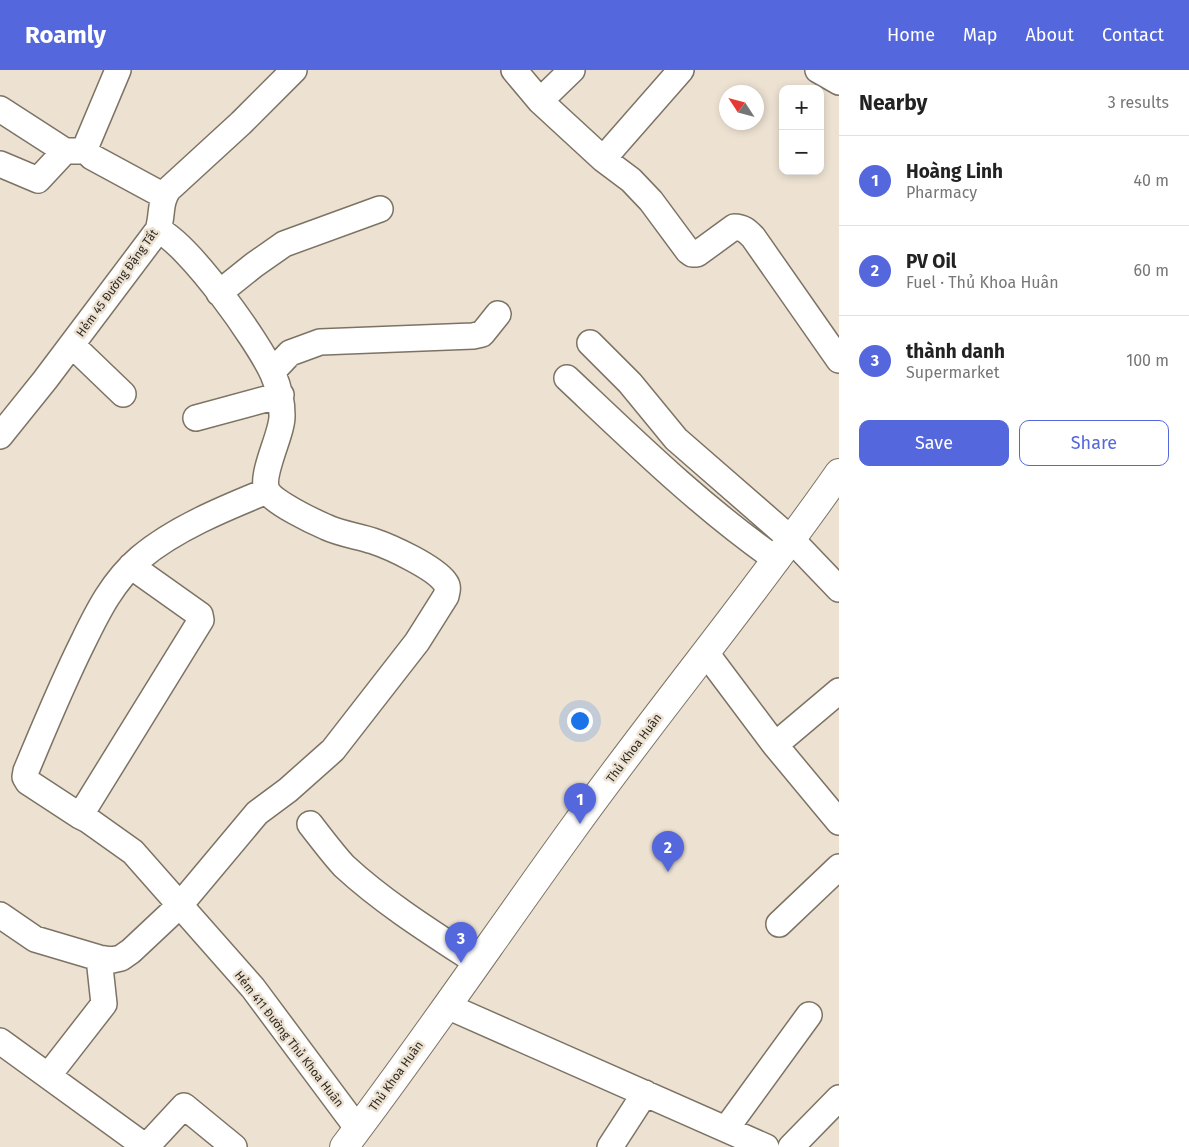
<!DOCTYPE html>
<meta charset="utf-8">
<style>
body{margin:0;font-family:"Fira Sans",sans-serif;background:#f2f2f2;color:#222}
.controls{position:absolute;right:15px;top:15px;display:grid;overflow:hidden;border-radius:10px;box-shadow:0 2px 8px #0003}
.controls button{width:45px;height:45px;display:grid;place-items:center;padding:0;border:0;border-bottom:1px solid #e0e0e0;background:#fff;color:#222;font:25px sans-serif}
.compass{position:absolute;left:719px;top:15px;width:45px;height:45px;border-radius:50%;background:#fff;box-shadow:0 2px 8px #0003;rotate:306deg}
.you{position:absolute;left:579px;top:650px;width:18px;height:18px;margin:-12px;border:4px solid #fff;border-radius:50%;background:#1a73e8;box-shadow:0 0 0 8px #1a73e833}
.badge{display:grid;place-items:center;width:32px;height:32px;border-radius:50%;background:#5467dd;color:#fff;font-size:16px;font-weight:700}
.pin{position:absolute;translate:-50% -41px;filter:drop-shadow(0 1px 2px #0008)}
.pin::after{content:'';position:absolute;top:26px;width:18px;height:15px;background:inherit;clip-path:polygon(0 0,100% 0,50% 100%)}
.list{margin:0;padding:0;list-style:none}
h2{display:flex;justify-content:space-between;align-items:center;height:65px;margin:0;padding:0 20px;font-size:21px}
h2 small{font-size:16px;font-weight:400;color:#767676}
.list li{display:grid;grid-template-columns:32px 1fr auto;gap:15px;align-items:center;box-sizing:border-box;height:90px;padding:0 20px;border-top:1px solid #e0e0e0}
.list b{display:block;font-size:19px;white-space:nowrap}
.list p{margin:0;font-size:16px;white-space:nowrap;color:#767676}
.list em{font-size:16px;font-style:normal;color:#767676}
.actions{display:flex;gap:10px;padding:15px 20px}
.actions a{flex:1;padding:11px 0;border:1px solid #5467dd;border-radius:10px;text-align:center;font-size:18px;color:#5467dd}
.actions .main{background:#5467dd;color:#fff}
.map{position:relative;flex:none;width:839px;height:1077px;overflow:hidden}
header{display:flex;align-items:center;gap:30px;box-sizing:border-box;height:70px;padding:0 25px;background:#5467dd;color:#fff}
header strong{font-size:24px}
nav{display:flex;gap:28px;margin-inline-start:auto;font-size:18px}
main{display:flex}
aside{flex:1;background:#fff}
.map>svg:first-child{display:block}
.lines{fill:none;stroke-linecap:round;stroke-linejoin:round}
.minor-casing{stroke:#7c7364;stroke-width:28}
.major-casing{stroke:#7c7364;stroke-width:30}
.minor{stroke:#fff;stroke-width:25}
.major{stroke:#fff;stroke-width:28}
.labels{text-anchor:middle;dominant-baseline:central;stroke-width:5;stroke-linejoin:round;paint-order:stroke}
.street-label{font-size:12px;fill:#2d2923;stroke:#ede2d2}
</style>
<header>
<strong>Roamly</strong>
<nav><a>Home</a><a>Map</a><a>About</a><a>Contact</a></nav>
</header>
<main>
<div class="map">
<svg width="839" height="1077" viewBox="0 0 839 1077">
<rect width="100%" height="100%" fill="#ede2d2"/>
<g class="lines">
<defs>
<path id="minor" d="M118,0L86,76V81L92,87L164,126
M514,0L540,31L603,89L631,110L651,131L688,181L692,184H697L734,157C743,157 747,161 753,167L839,290
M818,0L839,12
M540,31L572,0
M0,39L65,81
M603,89L681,0
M0,94L38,110L65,81H86
M219,223L254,195L284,174L380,139
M590,273L630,313L676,369L792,470L839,519
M72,275L123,324
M272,302L290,283L320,272L473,266L482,264L498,244
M567,308C635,372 701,437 777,490
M196,348L281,325
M0,366L45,310L158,160C163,145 159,132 169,119L241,53L294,0
M131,496L200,545L201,550L80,746L88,750L133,782L253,918L358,1059
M706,583L775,675L839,752
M775,675L839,621
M80,746L28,712L25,707L26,701C44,658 62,614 83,572C98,541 113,511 140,488C174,459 225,438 267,421
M310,754C321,768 332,783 344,796C384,833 432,863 478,893
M0,845L35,869L99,888L112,890L121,888L131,881L180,835L257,743L288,720L333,680L417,572L446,526C447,521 449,517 445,512C434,497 391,477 373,471C358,466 341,464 326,457C312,451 275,433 268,422C258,407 283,364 282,345C282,330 279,318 273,304C258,271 189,174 158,160
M779,854L839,797
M447,936L766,1077
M0,971L146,1077
M48,1006L104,934L99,888
M726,1059L809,945
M146,1077L184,1036L234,1077
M610,1077L645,1023
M791,1077L839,1028"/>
<path id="major" d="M344,1077C423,973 496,865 572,760C659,639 754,525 839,403"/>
</defs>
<!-- minor casing -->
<use href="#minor" class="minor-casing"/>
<!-- major casing -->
<use href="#major" class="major-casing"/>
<!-- minor -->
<use href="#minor" class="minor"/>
<!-- major -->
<use href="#major" class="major"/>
</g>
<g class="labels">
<!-- street labels -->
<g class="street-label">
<text transform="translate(117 213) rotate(-54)">Hẻm 45 Đường Đặng Tất</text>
<text transform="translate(634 678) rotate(-53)">Thủ Khoa Huân</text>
<text transform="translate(289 969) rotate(52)">Hẻm 411 Đường Thủ Khoa Huân</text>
<text transform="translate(396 1006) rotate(-54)">Thủ Khoa Huân</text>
</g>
</g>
</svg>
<div class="controls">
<button>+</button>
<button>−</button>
</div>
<svg class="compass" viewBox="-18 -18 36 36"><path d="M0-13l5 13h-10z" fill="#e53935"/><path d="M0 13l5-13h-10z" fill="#767676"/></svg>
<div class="you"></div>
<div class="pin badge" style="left:580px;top:754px">1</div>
<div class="pin badge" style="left:668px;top:802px">2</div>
<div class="pin badge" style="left:461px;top:893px">3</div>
</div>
<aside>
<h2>Nearby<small>3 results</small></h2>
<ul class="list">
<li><span class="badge">1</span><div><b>Hoàng Linh</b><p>Pharmacy</p></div><em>40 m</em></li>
<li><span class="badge">2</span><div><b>PV Oil</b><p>Fuel · Thủ Khoa Huân</p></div><em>60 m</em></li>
<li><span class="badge">3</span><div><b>thành danh</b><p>Supermarket</p></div><em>100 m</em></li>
</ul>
<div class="actions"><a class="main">Save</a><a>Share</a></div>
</aside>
</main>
